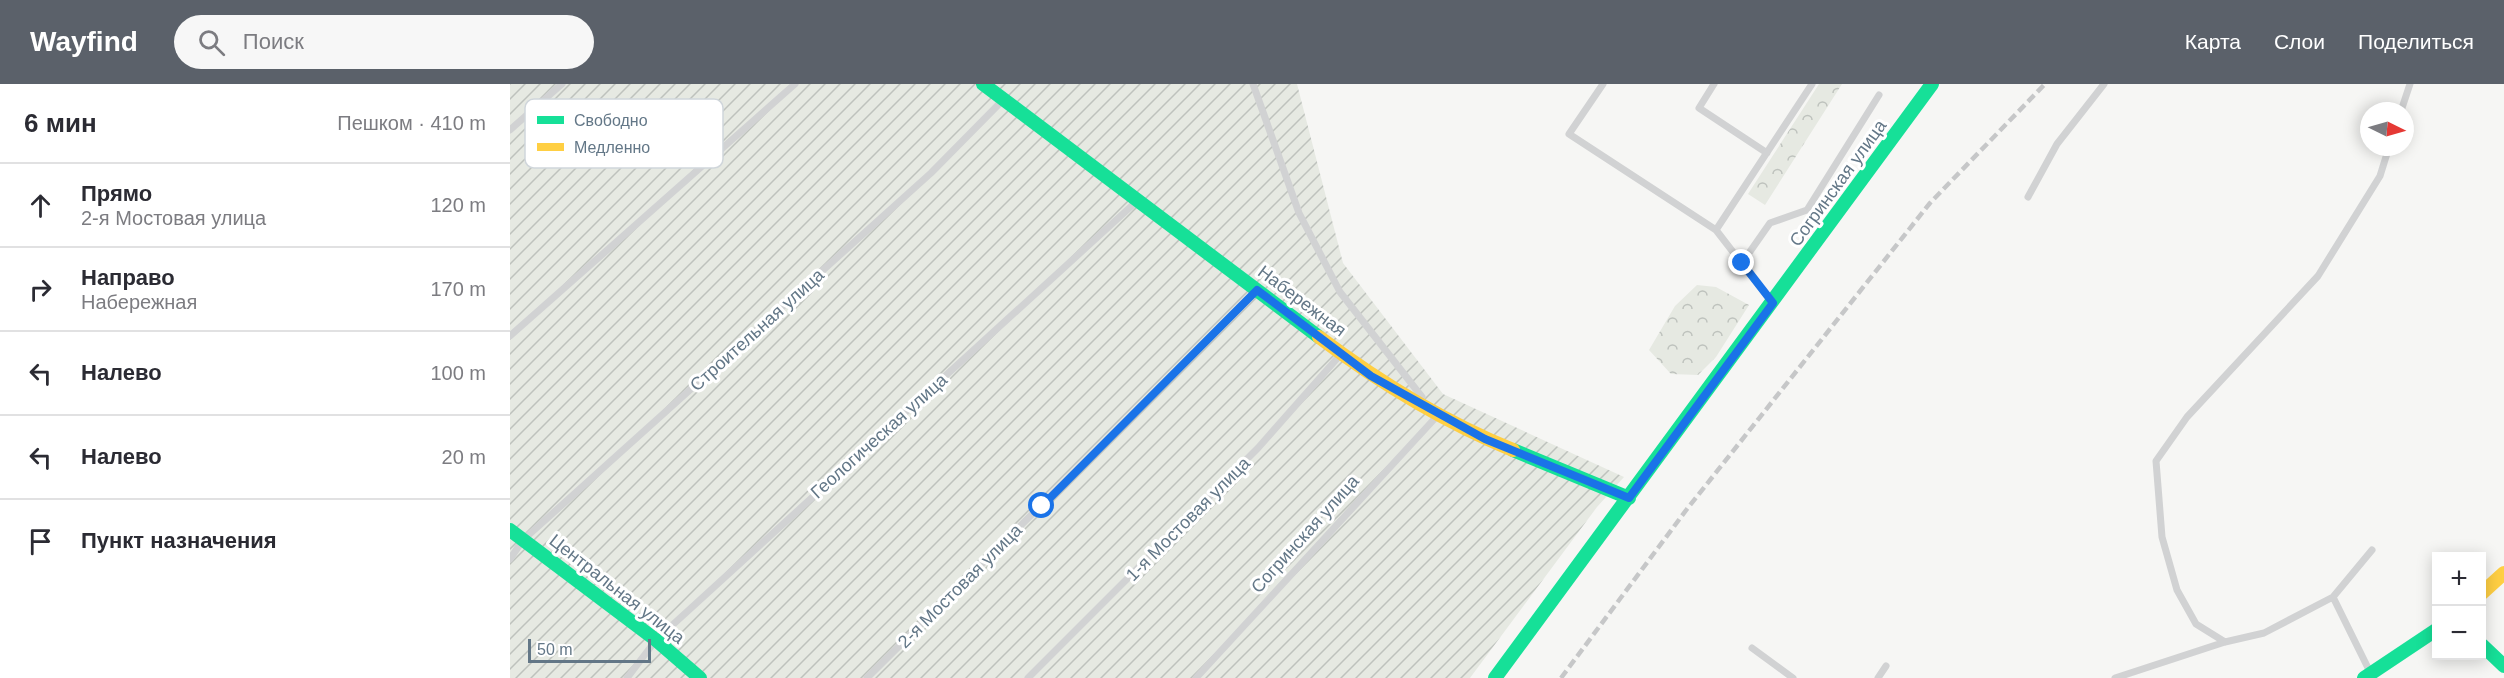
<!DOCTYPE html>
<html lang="ru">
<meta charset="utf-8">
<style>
body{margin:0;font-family:Helvetica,sans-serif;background:#f7f7f7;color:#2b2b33}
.controls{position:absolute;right:18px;bottom:18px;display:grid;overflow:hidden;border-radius:0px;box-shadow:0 3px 15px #0003}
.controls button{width:54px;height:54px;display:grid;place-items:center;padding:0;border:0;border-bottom:2px solid #e1e1e2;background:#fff;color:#2b2b33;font:30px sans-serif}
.compass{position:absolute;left:1850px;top:18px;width:54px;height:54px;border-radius:50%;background:#fff;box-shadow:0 3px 15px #0003;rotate:95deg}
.scale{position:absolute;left:18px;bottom:15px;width:123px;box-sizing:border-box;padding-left:6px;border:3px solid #637787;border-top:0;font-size:16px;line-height:21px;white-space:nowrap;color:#637787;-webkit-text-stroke:4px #fff;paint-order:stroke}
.stop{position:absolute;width:18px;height:18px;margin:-14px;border:4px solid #1a73e8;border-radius:50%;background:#fff}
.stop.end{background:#1a73e8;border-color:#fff;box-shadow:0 2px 6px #0008}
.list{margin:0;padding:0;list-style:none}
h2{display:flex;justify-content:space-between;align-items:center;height:78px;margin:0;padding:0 24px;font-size:26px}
h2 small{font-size:20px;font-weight:400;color:#7c7c81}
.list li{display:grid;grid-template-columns:39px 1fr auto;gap:18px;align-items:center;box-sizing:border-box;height:84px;padding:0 24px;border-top:2px solid #e1e1e2}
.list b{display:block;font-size:22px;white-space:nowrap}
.list p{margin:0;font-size:20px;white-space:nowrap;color:#7c7c81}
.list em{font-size:20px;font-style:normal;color:#7c7c81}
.icon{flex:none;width:33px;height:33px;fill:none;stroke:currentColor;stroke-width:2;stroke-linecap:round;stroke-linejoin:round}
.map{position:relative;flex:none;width:1994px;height:594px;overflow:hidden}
header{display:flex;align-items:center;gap:36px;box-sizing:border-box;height:84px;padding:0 30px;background:#5b616a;color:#fff}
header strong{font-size:28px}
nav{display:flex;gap:33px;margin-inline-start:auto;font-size:21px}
.search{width:420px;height:54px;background:#f7f7f7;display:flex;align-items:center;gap:15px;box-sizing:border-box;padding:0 21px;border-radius:33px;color:#7c7c81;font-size:22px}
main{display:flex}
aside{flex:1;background:#fff}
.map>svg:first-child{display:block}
.forest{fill:url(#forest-crowns)}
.garden{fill:url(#garden-furrows)}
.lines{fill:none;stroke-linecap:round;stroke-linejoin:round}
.lane{stroke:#d1d2d3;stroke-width:7}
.fast{stroke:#16e098;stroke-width:14}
.slow{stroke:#ffcf43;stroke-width:14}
.rail{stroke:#c6c7c8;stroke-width:4.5;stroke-dasharray:9 4.5;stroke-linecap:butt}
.route{stroke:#1a73e8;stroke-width:8}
.labels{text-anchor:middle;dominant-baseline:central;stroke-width:6;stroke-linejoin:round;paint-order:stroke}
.street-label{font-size:18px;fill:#637787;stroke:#fff}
.key{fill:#fff;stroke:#d0d6db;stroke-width:1.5}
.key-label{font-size:16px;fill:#637787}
</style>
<header>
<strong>Wayfind</strong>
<div class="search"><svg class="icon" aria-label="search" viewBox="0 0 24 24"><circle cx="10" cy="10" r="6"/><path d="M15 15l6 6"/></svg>Поиск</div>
<nav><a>Карта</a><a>Слои</a><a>Поделиться</a></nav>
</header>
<main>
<aside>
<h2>6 мин<small>Пешком · 410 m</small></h2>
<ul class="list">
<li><svg class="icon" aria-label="ahead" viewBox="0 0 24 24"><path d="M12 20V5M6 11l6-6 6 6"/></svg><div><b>Прямо</b><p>2-я Мостовая улица</p></div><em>120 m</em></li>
<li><svg class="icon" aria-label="right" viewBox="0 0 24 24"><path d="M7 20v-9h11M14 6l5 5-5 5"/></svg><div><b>Направо</b><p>Набережная</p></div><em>170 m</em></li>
<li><svg class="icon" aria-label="left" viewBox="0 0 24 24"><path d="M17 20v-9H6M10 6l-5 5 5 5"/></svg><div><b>Налево</b></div><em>100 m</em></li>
<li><svg class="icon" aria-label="left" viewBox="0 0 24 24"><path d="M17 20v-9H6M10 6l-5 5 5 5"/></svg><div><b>Налево</b></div><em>20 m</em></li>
<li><svg class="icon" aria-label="arrive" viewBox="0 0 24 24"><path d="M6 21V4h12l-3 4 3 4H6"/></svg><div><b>Пункт назначения</b></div></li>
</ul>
</aside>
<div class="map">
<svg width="1994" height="594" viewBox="0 0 1994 594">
<defs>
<pattern id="forest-crowns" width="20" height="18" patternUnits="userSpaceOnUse" patternTransform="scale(1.5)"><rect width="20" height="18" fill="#e6e9e2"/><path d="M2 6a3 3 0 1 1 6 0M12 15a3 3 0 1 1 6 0" fill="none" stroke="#bec2bd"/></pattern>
<pattern id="garden-furrows" width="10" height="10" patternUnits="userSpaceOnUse" patternTransform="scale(1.5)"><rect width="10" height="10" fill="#e6e9e2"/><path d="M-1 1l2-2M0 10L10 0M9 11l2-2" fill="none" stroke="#bec2bd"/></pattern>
</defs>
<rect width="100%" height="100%" fill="#f6f6f4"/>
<!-- forest -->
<path class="forest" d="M1309,0H1332L1255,121L1238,110Z
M1187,201L1206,203L1239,221L1206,273L1188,291L1161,290L1139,266L1165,222Z"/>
<!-- garden -->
<path class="garden" d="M0,0H787L833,179L933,310L1114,393L1087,423L960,594H0Z"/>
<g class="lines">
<!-- lane -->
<path class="lane" d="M743,0L789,129L830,208L912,313
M1093,0L1059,50L1206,146L1261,217
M1204,0L1189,24L1257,69
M1891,27L1900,0
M0,46L52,0
M1518,113L1547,60L1594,0
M1206,146L1302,0
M1232,179L1260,139L1297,126L1369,11
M0,252L285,0
M0,475L13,456L421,89L492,17
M1823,513L1860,588
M1715,558L1686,540L1667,506L1652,453L1646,377L1677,333L1808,192L1870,92L1879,63
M1242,564L1283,594
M117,594L146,556L627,117
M357,594L747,207
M518,594L748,364L831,270
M686,594L928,331
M1368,594L1376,582
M1605,594L1715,558L1754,549L1823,513L1862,466"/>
<!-- fast -->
<path class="fast" d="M473,0L809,253
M1003,366L1119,414
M0,446L146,556L190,594
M1972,561L1994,582
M985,594L1422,0
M1854,594L1926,546"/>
<!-- slow -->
<path class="slow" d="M809,253C869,298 934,338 1003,366
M1972,509L1994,489"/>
<!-- rail -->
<path class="rail" d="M1051,594L1177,425L1420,119L1535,0"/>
</g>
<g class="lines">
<!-- route -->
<path class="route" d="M532,422L747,206L861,292L975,355L1119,414L1263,219L1232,179"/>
</g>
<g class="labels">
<!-- street labels -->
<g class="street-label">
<text transform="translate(1328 99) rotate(-54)">Согринская улица</text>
<text transform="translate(792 217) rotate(37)">Набережная</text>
<text transform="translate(247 246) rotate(-42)">Строительная улица</text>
<text transform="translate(369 352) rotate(-42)">Геологическая улица</text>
<text transform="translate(678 435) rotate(-45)">1-я Мостовая улица</text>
<text transform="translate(795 450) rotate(-48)">Согринская улица</text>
<text transform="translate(450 502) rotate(-45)">2-я Мостовая улица</text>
<text transform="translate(107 505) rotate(38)">Центральная улица</text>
</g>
</g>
<!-- legend -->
<rect x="15" y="15" width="198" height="69" rx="9" class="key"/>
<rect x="27" y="32" width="27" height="8" fill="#16e098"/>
<rect x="27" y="59" width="27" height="8" fill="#ffcf43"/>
<g class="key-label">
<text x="64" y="42">Свободно</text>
<text x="64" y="69">Медленно</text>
</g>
</svg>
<div class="controls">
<button>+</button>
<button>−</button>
</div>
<svg class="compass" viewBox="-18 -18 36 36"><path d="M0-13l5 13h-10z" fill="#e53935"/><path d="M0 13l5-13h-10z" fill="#7c7c81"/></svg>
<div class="scale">50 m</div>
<div class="stop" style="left:532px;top:422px"></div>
<div class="stop end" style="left:1232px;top:179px"></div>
</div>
</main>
